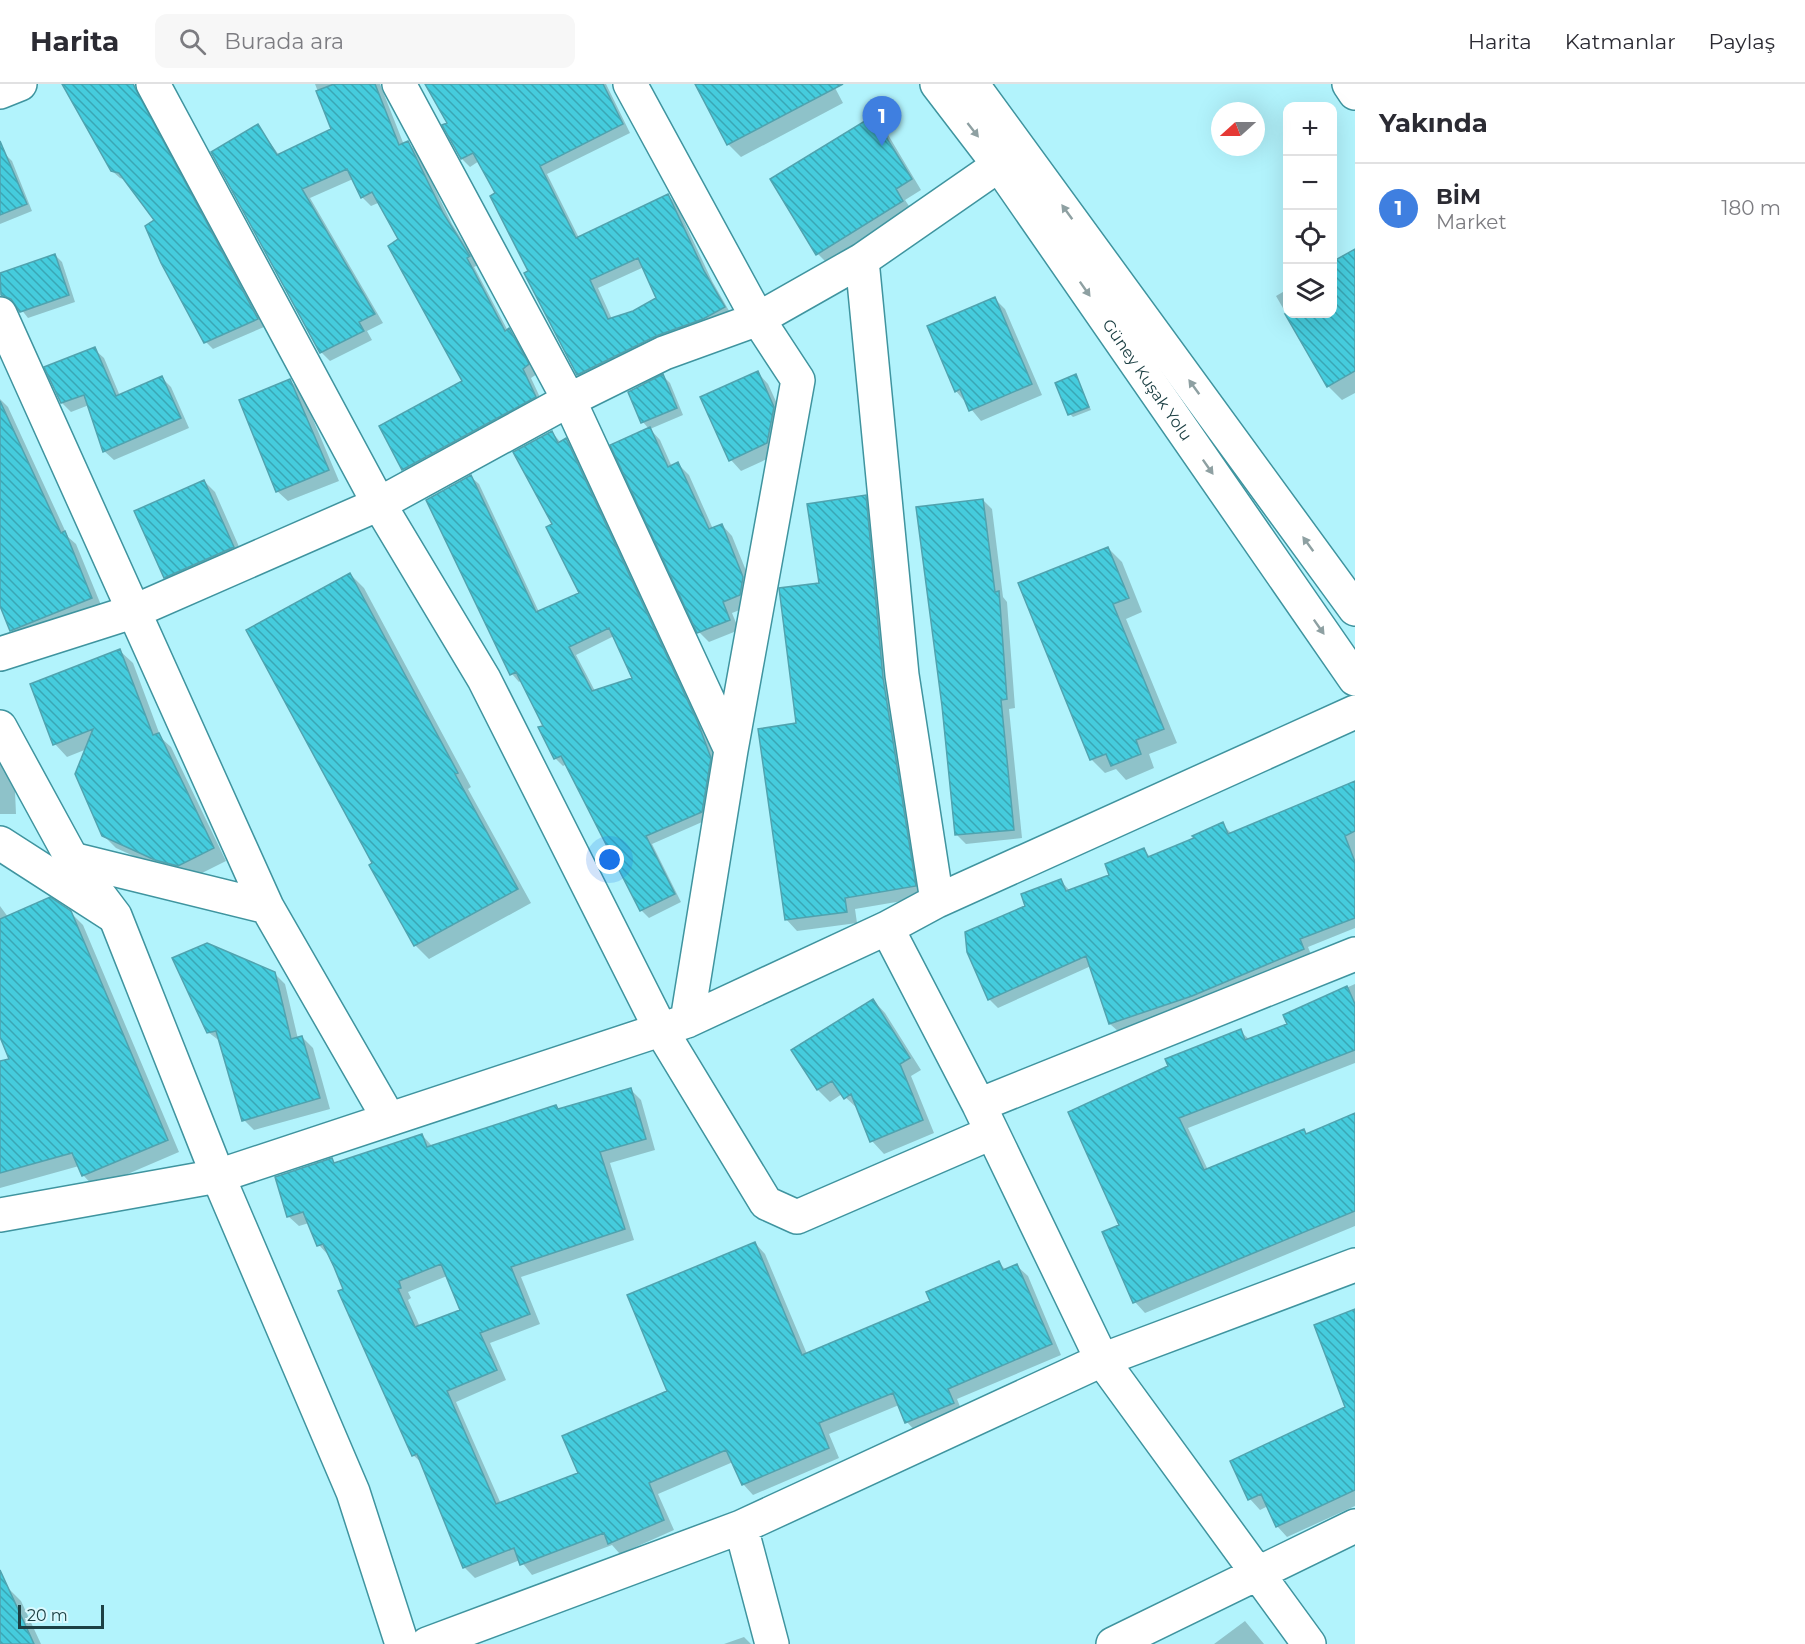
<!DOCTYPE html>
<html lang="tr">
<meta charset="utf-8">
<style>
body{margin:0;font-family:Montserrat,sans-serif;background:#f7f7f7;color:#2b2b33}
.controls{position:absolute;right:18px;top:18px;display:grid;overflow:hidden;border-radius:12px;box-shadow:0 6px 24px #0002}
.controls button{width:54px;height:54px;display:grid;place-items:center;padding:0;border:0;border-bottom:2px solid #e1e1e2;background:#fff;color:#2b2b33;font:30px sans-serif}
.compass{position:absolute;left:1211px;top:18px;width:54px;height:54px;border-radius:50%;background:#fff;box-shadow:0 6px 24px #0002;rotate:249deg}
.scale{position:absolute;left:18px;bottom:15px;width:86px;box-sizing:border-box;padding-left:6px;border:3px solid #1d4044;border-top:0;font-size:16px;line-height:21px;white-space:nowrap;color:#1d4044;-webkit-text-stroke:4px #daf9fe;paint-order:stroke}
.you{position:absolute;left:610px;top:776px;width:21px;height:21px;margin:-15px;border:4px solid #fff;border-radius:50%;background:#1a73e8;box-shadow:0 0 0 9px #1a73e833}
.badge{display:grid;place-items:center;width:39px;height:39px;border-radius:50%;background:#b45309;color:#fff;font-size:20px;font-weight:700}
.pin{position:absolute;translate:-50% -50px;filter:drop-shadow(0 2px 3px #0008)}
.pin::after{content:'';position:absolute;top:32px;width:21px;height:18px;background:inherit;clip-path:polygon(0 0,100% 0,50% 100%)}
.list{margin:0;padding:0;list-style:none}
h2{display:flex;justify-content:space-between;align-items:center;height:78px;margin:0;padding:0 24px;font-size:26px}
h2 small{font-size:20px;font-weight:400;color:#7c7c81}
.list li{display:grid;grid-template-columns:39px 1fr auto;gap:18px;align-items:center;box-sizing:border-box;height:90px;padding:0 24px;border-top:2px solid #e1e1e2}
.list b{display:block;font-size:22px;white-space:nowrap}
.list p{margin:0;font-size:20px;white-space:nowrap;color:#7c7c81}
.list em{font-size:20px;font-style:normal;color:#7c7c81}
.icon{flex:none;width:33px;height:33px;fill:none;stroke:currentColor;stroke-width:2;stroke-linecap:round;stroke-linejoin:round}
.map{position:relative;flex:none;width:1355px;height:1560px;overflow:hidden}
header{display:flex;align-items:center;gap:36px;box-sizing:border-box;height:84px;padding:0 30px;background:#fff;border-bottom:2px solid #e1e1e2}
header strong{font-size:28px}
nav{display:flex;gap:33px;margin-inline-start:auto;font-size:21px}
.search{width:420px;height:54px;background:#f7f7f7;display:flex;align-items:center;gap:15px;box-sizing:border-box;padding:0 21px;border-radius:12px;color:#7c7c81;font-size:22px}
main{display:flex}
aside{flex:1;background:#fff}
.map>svg:first-child{display:block}
.shadow{fill:#0003;fill-rule:evenodd}
.building{fill:url(#building-back-hatch);stroke:#50a3af;stroke-width:1.5;fill-rule:evenodd}
.lines{fill:none;stroke-linecap:round;stroke-linejoin:round}
.minor-casing{stroke:#3f949f;stroke-width:36}
.major-casing{stroke:#3f949f;stroke-width:36}
.minor{stroke:#fff;stroke-width:33}
.major{stroke:#fff;stroke-width:33}
.oneway{fill:#8ea0a2}
.labels{text-anchor:middle;dominant-baseline:central;stroke-width:6;stroke-linejoin:round;paint-order:stroke}
.street-label{font-size:16px;fill:#1d4044;stroke:#daf9fe}
</style>
<header>
<strong>Harita</strong>
<div class="search"><svg class="icon" aria-label="search" viewBox="0 0 24 24"><circle cx="10" cy="10" r="6"/><path d="M15 15l6 6"/></svg>Burada ara</div>
<nav><a>Harita</a><a>Katmanlar</a><a>Paylaş</a></nav>
</header>
<main>
<div class="map">
<svg width="1355" height="1560" viewBox="0 0 1355 1560">
<defs>
<pattern id="building-back-hatch" width="6" height="6" patternUnits="userSpaceOnUse" patternTransform="scale(1.5)"><rect width="6" height="6" fill="#45ccdd"/><path d="M-1 5l2 2M0 0l6 6M5-1l2 2" fill="none" stroke="#39a7b5"/></pattern>
</defs>
<rect width="100%" height="100%" fill="#b2f3fc"/>
<!-- shadow -->
<path class="shadow" d="M65,0H134L264,243L213,265L206,258L157,136L126,96L120,94L112,87Z
M315,0H380L404,61L408,59L417,68L452,140L478,181L474,183L508,247L518,255L537,290L531,294L544,322L413,394L404,385L464,298L400,155L378,119L371,122L362,113L353,95L310,114L383,239L367,247L372,256L330,277L321,268L213,69L258,42L279,71L333,46Z
M428,0H606L630,49L547,90L579,154L668,111L676,120L712,197L732,232L586,298L578,290L497,110L479,77L470,83L462,75L444,42L449,40ZM644,183L658,214L633,228L612,235L598,204Z
M696,0H833L843,19L741,73L728,60Z
M873,34L884,44L921,106L905,116L913,128L828,180L818,170Z
M5,70L12,77L32,127L0,140V72Z
M1355,167V309L1342,316L1328,302L1276,212L1288,205V230H1332Z
M55,171L62,178L75,218L28,234L17,220L2,211L0,190Z
M995,215L1005,225L1042,311L981,337L956,307Z
M94,265L104,274L120,312L162,294L171,303L189,344L114,376L104,367L89,321L71,328L62,319Z
M758,289L768,300L784,335L778,370L741,387L731,376Z
M663,292L670,299L683,331L650,345L660,356L672,383L678,380L689,391L713,445L722,441L732,452L753,504L750,522L732,529L739,546L709,558L699,548L649,345L643,338Z
M1076,292L1091,326L1073,333L1070,330Z
M290,297L301,307L339,397L288,417L277,407Z
M0,315L8,323L68,453L76,460L103,526L22,558L11,546L0,523Z
M552,348L561,359L566,356L573,363L705,648L718,682L709,735L652,760L681,818L649,834L641,826L567,680L563,682L555,674L545,643L522,596L519,598L512,590L428,416L471,393L479,400L539,528L581,510L554,441ZM614,552L634,595L595,607L576,571Z
M204,397L215,408L244,474L175,504L165,493Z
M865,413L877,424L926,813L855,825L857,839L797,847L786,835L821,500Z
M983,416L992,425L1003,513L1007,518L1015,624L1009,625L1022,754L966,760L957,751Z
M1108,464L1122,478L1142,528L1126,535L1177,659L1149,670L1154,684L1126,696L1116,685L1105,689L1091,675Z
M350,490L364,504L471,703L468,705L531,819L429,875L415,861L371,781L374,780Z
M120,567L133,579L161,654L171,663L226,777L192,794L169,788L116,764L103,751L87,665L67,673L55,660Z
M0,679L15,707L16,730H0Z
M1355,699V844L1308,863L1312,873L1119,948L1110,940L1091,882L998,924L989,915L1027,823L1061,797L1070,807L1111,792L1144,766L1151,774L1196,755L1222,740L1231,749Z
M0,822L8,833L70,828L83,841L179,1068L95,1104L83,1091L79,1082L0,1104V979L11,976L0,950Z
M274,889L285,900L298,955L302,953L313,964L330,1025L254,1046L244,1036L221,958L208,948Z
M1355,900V979L1188,1044L1208,1086L1304,1047L1308,1051L1355,1031V1142L1145,1229L1135,1218L1121,1141L1170,982L1240,947L1250,956L1289,941L1285,931Z
M873,916L885,929L921,986L911,992L934,1049L884,1070L872,1057L858,1025L842,1010L830,1018L818,1006L793,966Z
M630,1005L641,1016L655,1066L610,1079L634,1156L521,1193L540,1240L490,1259L506,1296L456,1318L501,1420L580,1390L669,1307L755,1159L765,1170L807,1270L932,1218L999,1179L1006,1186L1017,1182L1028,1192L1061,1271L957,1315L963,1330L917,1349L907,1338L899,1321L829,1350L839,1374L753,1411L743,1400L733,1378L658,1410L674,1446L620,1470L612,1461L532,1491L520,1476L475,1494L464,1483L423,1380L413,1371L330,1173L319,1161L309,1139L299,1142L288,1132L332,1076L336,1080L422,1051L433,1063L556,1023L559,1026ZM447,1192L462,1227L420,1243L408,1216L411,1214L408,1208Z
M1355,1227V1422L1287,1453L1277,1442L1268,1422L1260,1426L1250,1415L1232,1378L1347,1324Z
M7,1503L21,1517L41,1560H0V1506Z
M1245,1537L1264,1560H1214Z
M744,1553L751,1560H724Z"/>
<!-- building -->
<path class="building" d="M62,0H133L258,235L204,259L161,179L145,142L154,136L119,89L111,87Z
M334,0H375L399,61L408,57L443,129L470,172L467,174L505,247L509,244L529,280L523,285L536,313L402,386L379,342L462,297L388,162L398,155L372,108L361,114L347,85L302,105L375,230L359,238L364,247L320,269L211,68L258,40L277,71L331,45L316,7Z
M425,0H603L623,40L540,82L576,154L668,110L704,187L725,223L703,235L656,252L577,291L524,189L528,187L490,112L495,109L473,69L461,75L442,41L447,39ZM638,174L656,214L633,227L608,235L590,196Z
M695,0H843L727,61Z
M873,32L912,95L896,105L903,117L816,171L770,95Z
M0,57L27,120L0,131Z
M1355,165V287L1327,303L1285,230H1332V178Z
M55,170L69,211L20,228L11,215L1,211L0,189Z
M995,213L1032,300L969,327L960,305L955,308L927,242Z
M95,263L116,312L162,292L181,334L103,368L84,311L61,319L44,283Z
M758,287L774,323L767,359L729,377L700,313Z
M663,290L677,324L641,339L628,308Z
M1076,290L1089,323L1068,331L1055,299Z
M290,295L329,386L276,408L239,316Z
M0,317L61,449L65,447L92,514L10,547L0,522Z
M650,343L668,383L678,378L709,445L722,440L743,493L740,511L723,518L730,536L697,549L610,361Z
M552,347L558,359L566,354L698,639L711,674L702,728L646,752L675,810L640,827L561,672L554,675L538,643L543,642L516,588L510,591L426,416L471,391L536,528L579,509L546,443L552,440L513,368ZM609,544L632,594L592,607L569,563Z
M204,396L234,463L164,494L134,427Z
M866,411L883,594L916,802L845,814L847,828L785,836L758,645L796,639L779,504L819,499L807,420Z
M983,415L995,508L999,507L1007,615L1001,616L1014,746L955,751L942,622L916,423Z
M1108,463L1129,514L1113,520L1164,645L1136,656L1141,670L1111,682L1106,670L1090,676L1018,499Z
M350,489L458,689L455,690L518,805L414,862L369,781L372,779L246,546Z
M120,565L153,651L159,649L214,764L178,782L155,776L102,752L75,690L93,645L53,661L30,600Z
M1355,697V747L1345,752L1355,778V834L1300,855L1304,865L1192,912L1109,940L1086,872L988,916L967,868L965,848L1025,822L1021,810L1061,795L1066,807L1109,791L1105,780L1144,764L1148,773L1194,754L1192,752L1223,738L1228,750Z
M50,813L71,827L168,1056L82,1092L72,1069L0,1089V977L9,975L0,953V835Z
M207,859L275,888L291,955L302,952L320,1014L242,1037L216,947L207,949L172,874Z
M1347,902L1355,920V966L1179,1034L1204,1086L1304,1045L1306,1050L1355,1029V1127L1133,1219L1102,1148L1119,1141L1068,1028L1168,982L1165,975L1241,945L1245,956L1287,940L1283,931Z
M873,915L910,974L900,980L923,1036L870,1058L851,1010L844,1015L832,997L817,1006L791,966Z
M631,1004L646,1055L600,1068L625,1145L511,1183L530,1230L480,1249L497,1286L447,1307L496,1420L578,1389L562,1352L667,1307L627,1211L755,1158L802,1271L930,1217L926,1208L999,1177L1003,1186L1017,1180L1052,1260L948,1305L954,1319L905,1339L893,1309L819,1339L829,1364L742,1401L726,1366L649,1399L664,1436L608,1460L604,1449L520,1481L514,1464L463,1484L417,1370L412,1372L338,1207L343,1205L334,1183L323,1160L317,1162L303,1128L287,1133L275,1093L332,1074L334,1079L422,1050L427,1063L556,1021L558,1025ZM441,1180L460,1226L415,1243L398,1205L401,1204L399,1197Z
M1355,1225V1406L1276,1443L1261,1410L1248,1416L1230,1377L1345,1323L1314,1241Z
M0,1486L34,1560H0Z"/>
<g class="lines">
<defs>
<path id="minor" d="M153,0L379,420L484,595L661,946L766,1119L797,1133L991,1049
M399,0L569,316L731,666
M630,0L758,235L798,296L731,666L687,937
M1349,0L1355,9
M0,8L20,0
M862,176L902,591L937,817
M0,230L267,823
M0,570L135,527L379,420L569,316L664,269L758,235L862,176L999,81
M0,759L112,831
M72,775L267,823L389,1035
M979,1021L1355,870
M0,1131L218,1092L687,937L887,844
M427,1560L741,1443
M772,1560L741,1443L1102,1276L1355,1181
M1113,1560L1355,1442
M1309,1560L1102,1276L979,1021L887,844L937,817L1355,628"/>
<g id="major">
<path id="s1" d="M937,0L999,81L1355,595"/>
<path d="M972,0L1355,525"/>
<path d="M0,643L72,775L115,832L218,1092L353,1408L402,1560"/>
</g>
</defs>
<!-- minor casing -->
<use href="#minor" class="minor-casing"/>
<!-- major casing -->
<use href="#major" class="major-casing"/>
<!-- minor -->
<use href="#minor" class="minor"/>
<!-- major -->
<use href="#major" class="major"/>
</g>
<!-- one-way arrows -->
<defs><path id="oneway-solid" d="M-6-.8H1V-3.2L6.5 0L1 3.2V.8H-6Z" transform="scale(1.5)"/></defs>
<g class="oneway">
<use href="#oneway-solid" transform="translate(973 46) rotate(52)"/>
<use href="#oneway-solid" transform="translate(1067 128) rotate(-126)"/>
<use href="#oneway-solid" transform="translate(1085 205) rotate(55)"/>
<use href="#oneway-solid" transform="translate(1194 303) rotate(-126)"/>
<use href="#oneway-solid" transform="translate(1208 383) rotate(55)"/>
<use href="#oneway-solid" transform="translate(1308 460) rotate(-126)"/>
<use href="#oneway-solid" transform="translate(1319 543) rotate(55)"/>
</g>
<g class="labels">
<!-- street labels -->
<g class="street-label">
<text stroke="none"><textPath href="#s1" startOffset="363">Güney Kuşak Yolu</textPath></text>
</g>
</g>
</svg>
<div class="controls">
<button>+</button>
<button>−</button>
<button><svg class="icon" aria-label="locate" viewBox="0 0 24 24"><circle cx="12" cy="12" r="6"/><path d="M12 2v4M12 18v4M2 12h4M18 12h4"/></svg></button>
<button><svg class="icon" aria-label="layers" viewBox="0 0 24 24"><path d="M12 4l9 5-9 5-9-5zM3 14l9 5 9-5"/></svg></button>
</div>
<svg class="compass" viewBox="-18 -18 36 36"><path d="M0-13l5 13h-10z" fill="#e53935"/><path d="M0 13l5-13h-10z" fill="#7c7c81"/></svg>
<div class="scale">20 m</div>
<div class="you"></div>
<div class="pin badge" style="left:882px;top:62px;background:#3f7fe0">1</div>
</div>
<aside>
<h2>Yakında<small></small></h2>
<ul class="list">
<li><span class="badge" style="background:#3f7fe0">1</span><div><b>BİM</b><p>Market</p></div><em>180 m</em></li>
</ul>
</aside>
</main>
